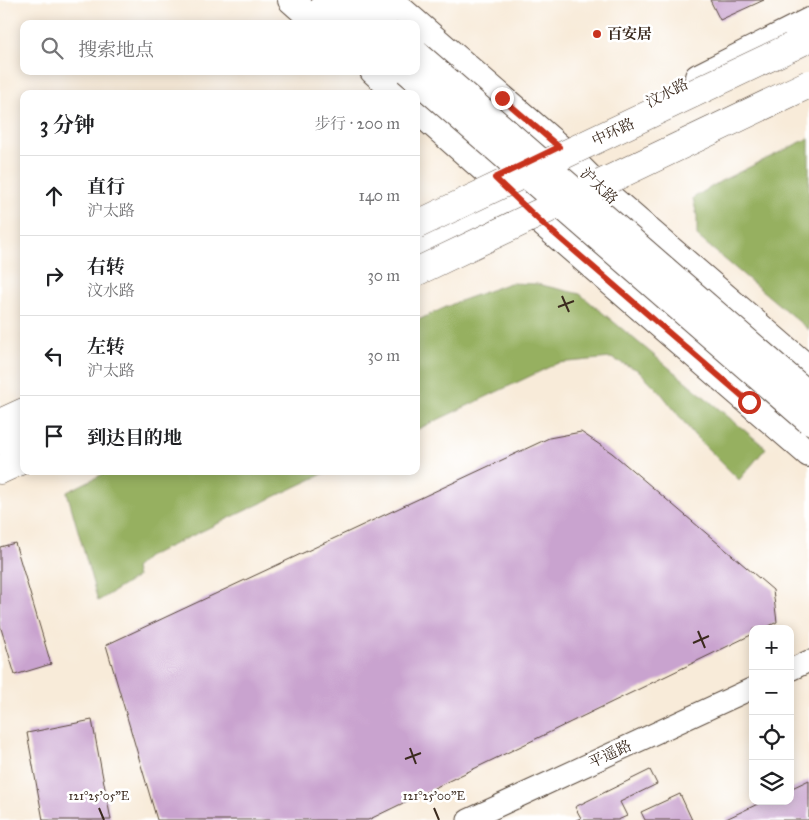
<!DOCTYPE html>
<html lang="zh">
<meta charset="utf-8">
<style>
body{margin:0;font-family:"IM FELL Great Primer","Noto Serif SC",serif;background:#f2f2f2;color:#202124}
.controls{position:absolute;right:15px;bottom:15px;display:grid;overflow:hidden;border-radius:10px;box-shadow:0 2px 12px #0003}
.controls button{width:45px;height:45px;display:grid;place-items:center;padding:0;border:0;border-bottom:1px solid #e0e0e0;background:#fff;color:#202124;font:25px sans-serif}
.stop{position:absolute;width:15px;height:15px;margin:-11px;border:4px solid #c8321e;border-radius:50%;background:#fff}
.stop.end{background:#c8321e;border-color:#fff;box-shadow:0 1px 5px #0008}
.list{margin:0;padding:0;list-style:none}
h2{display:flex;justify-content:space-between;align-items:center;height:65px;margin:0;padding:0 20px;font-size:21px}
h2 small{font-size:16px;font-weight:400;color:#757577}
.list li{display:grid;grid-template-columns:32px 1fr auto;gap:15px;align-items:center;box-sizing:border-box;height:80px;padding:0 20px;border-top:1px solid #e0e0e0}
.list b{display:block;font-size:19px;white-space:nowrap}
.list p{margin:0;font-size:16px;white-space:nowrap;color:#757577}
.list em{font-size:16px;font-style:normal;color:#757577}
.icon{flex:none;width:28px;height:28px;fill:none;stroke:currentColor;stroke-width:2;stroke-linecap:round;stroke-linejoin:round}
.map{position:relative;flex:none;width:809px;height:820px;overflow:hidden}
.search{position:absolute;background:#fff;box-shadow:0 2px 12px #0003;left:20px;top:20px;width:400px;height:55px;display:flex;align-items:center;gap:12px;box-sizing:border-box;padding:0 18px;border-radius:10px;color:#757577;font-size:19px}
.panel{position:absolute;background:#fff;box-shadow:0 2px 12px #0003;left:20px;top:90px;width:400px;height:385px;border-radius:10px}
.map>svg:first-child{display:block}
.forest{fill:#96b061;stroke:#686d40}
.building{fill:#c9a3cf}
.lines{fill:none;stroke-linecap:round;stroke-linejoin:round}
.minor-casing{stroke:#57473a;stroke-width:23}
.major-casing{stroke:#57473a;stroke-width:28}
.highway-casing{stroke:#57473a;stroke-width:29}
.minor{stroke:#fff;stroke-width:21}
.major{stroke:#fff;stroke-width:26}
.highway{stroke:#fff;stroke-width:28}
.major-bridge-casing{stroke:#57473a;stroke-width:28;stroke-linecap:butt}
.highway-bridge-casing{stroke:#57473a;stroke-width:29;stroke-linecap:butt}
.major-bridge{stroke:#fff;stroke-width:26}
.highway-bridge{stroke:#fff;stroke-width:28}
.route{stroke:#c8321e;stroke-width:6}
.ticks{fill:none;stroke:#3b2a1e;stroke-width:2}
.poi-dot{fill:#c8321e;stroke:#fff;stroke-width:2}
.labels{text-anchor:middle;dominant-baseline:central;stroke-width:5;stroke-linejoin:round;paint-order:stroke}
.poi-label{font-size:15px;font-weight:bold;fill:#3b2a1e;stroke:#fff;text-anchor:start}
.street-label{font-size:15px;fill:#3b2a1e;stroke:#fff}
.ticks-label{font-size:12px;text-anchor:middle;fill:#3b2a1e;stroke:#fff;stroke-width:5;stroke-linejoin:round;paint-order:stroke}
</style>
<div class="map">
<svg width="809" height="820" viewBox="0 0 809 820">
<rect width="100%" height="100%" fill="#fff"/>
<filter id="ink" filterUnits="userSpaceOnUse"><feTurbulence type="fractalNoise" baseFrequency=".02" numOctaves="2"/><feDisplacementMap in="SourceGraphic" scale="10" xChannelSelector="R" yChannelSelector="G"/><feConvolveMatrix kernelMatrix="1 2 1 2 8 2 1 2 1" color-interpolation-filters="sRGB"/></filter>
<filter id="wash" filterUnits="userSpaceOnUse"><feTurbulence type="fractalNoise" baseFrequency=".0096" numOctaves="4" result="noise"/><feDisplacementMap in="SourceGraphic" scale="20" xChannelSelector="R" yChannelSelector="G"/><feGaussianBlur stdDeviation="1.12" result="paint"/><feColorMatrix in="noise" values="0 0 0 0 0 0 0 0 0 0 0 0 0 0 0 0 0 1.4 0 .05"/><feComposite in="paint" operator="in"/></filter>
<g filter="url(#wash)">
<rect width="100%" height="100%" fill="#f8ebd9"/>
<!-- forest -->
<path class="forest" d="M809,138V330L697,236V216L693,198L721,181Z
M510,283L537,284L580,294L766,448L739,480L695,436L660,392L638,370L611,358L558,363L416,430V321L457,302Z
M109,471H329L147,557L135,568L137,577L98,601L67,492Z"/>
<g id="blocks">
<!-- building -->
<path class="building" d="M710,0H764L720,20Z
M581,432L612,453L773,590L777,622L763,629H753V634L368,820H157L106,645L549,438Z
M15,543L51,664L15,675L0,625V547Z
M92,720L111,820H43L27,733Z
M650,770L657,784L620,802L627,816L618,820H576L581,818L575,807Z
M809,780V820H724L764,801H790V789Z
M680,794L692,820H645L641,812Z"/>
</g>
</g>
<g filter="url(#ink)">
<use href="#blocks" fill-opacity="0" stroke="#57473a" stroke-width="1"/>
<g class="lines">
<defs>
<path id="minor" d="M790,670L809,661
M468,820L753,688"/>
<path id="major" d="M291,0L318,24
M325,0L352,24
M356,0L383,24
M390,0L559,147L603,191L809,369
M373,71L398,94
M698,77L809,21
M416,109L495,179L540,221L809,454
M416,243L514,196
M0,442L24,430"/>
<path id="highway" d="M791,47L809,38
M0,423L24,412
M0,470L24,459"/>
</defs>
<!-- minor casing -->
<use href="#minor" class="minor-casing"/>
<!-- major casing -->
<use href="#major" class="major-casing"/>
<!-- highway casing -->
<use href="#highway" class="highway-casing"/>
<!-- minor -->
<use href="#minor" class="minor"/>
<!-- major -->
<use href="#major" class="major"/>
<!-- highway -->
<use href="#highway" class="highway"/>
<defs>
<path id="major-bridge" d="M416,53L809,395
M407,71L809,421"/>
<path id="highway-bridge" d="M416,225L791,47
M416,272L809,84"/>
</defs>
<!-- major-bridge casing -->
<use href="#major-bridge" class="major-bridge-casing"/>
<!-- highway-bridge casing -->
<use href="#highway-bridge" class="highway-bridge-casing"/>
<!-- major-bridge -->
<use href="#major-bridge" class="major-bridge"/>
<!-- highway-bridge -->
<use href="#highway-bridge" class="highway-bridge"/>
</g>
</g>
<g class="lines" filter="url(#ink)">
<!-- route -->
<path class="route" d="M502,98L559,147L495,178L540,221L749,402"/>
</g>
<!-- ticks -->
<path class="ticks" d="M562,296L569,312M558,307L574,301M698,631L705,648M693,643L709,636M410,748L416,764M405,759L421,753M99,808L104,820M434,808L439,820"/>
<!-- markers -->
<circle class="poi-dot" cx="597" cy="34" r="5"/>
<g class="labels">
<!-- poi labels -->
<g class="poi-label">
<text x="607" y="34">百安居</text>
</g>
<!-- street labels -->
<g class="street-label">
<text transform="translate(667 93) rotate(-27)">汶水路</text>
<text transform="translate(613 132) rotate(-25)">中环路</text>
<text transform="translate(599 186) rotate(43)">沪太路</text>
<text transform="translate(610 754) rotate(-25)">平遥路</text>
</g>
</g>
<g class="ticks-label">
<text x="99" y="800">121°25'05"E</text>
<text x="434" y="800">121°25'00"E</text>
</g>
</svg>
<div class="controls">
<button>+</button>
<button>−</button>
<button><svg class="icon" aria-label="locate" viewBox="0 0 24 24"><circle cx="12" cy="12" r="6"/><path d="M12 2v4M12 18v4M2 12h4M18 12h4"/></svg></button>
<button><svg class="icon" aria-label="layers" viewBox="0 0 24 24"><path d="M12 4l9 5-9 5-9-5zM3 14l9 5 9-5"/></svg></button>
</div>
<div class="stop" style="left:749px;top:402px"></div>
<div class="stop end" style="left:502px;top:98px"></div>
<div class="search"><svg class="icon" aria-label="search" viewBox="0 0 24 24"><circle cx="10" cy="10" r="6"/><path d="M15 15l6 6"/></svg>搜索地点</div>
<section class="panel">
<h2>3 分钟<small>步行 · 200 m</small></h2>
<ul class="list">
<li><svg class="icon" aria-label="ahead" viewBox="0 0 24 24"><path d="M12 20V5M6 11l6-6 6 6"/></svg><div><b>直行</b><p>沪太路</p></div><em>140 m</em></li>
<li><svg class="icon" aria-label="right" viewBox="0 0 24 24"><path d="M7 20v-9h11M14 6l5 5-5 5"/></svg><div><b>右转</b><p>汶水路</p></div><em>30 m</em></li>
<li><svg class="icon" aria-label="left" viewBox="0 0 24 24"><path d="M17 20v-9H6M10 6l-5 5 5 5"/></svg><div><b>左转</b><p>沪太路</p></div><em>30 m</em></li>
<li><svg class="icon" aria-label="arrive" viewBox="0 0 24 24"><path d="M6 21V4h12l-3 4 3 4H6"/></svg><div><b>到达目的地</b></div></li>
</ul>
</section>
</div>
